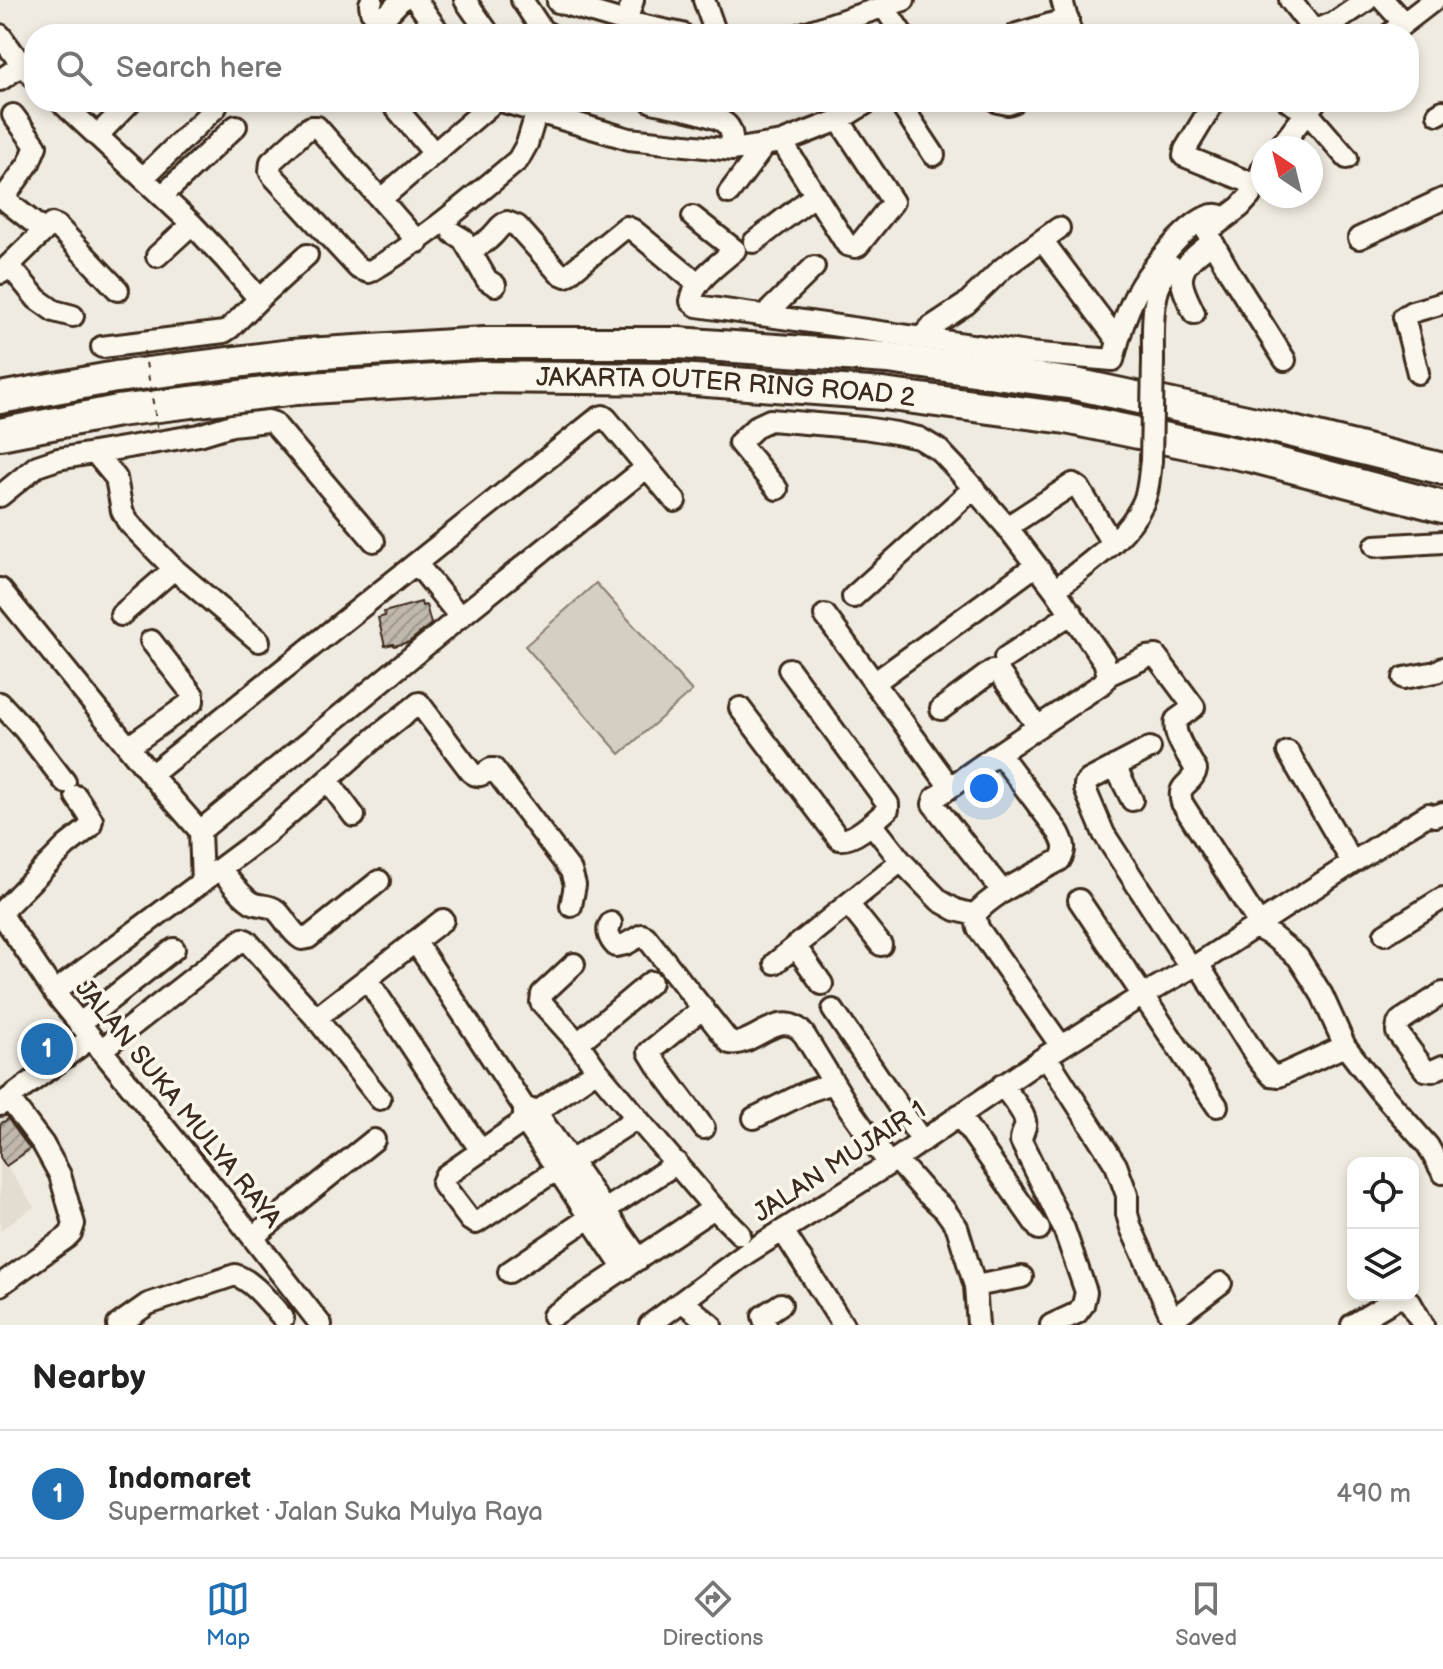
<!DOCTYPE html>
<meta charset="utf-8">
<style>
body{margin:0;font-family:"Balsamiq Sans",sans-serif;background:#f6f6f6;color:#222}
.controls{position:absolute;right:24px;bottom:24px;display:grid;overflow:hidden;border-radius:16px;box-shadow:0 4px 12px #0003}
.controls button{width:72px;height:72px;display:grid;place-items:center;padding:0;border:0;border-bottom:2px solid #e0e0e0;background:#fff;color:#222;font:40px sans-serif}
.compass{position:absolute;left:1251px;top:136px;width:72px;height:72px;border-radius:50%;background:#fff;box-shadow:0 4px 12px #0003;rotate:325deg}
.you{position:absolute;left:984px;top:788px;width:28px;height:28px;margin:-20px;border:6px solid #fff;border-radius:50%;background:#1a73e8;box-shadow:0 0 0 12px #1a73e833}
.badge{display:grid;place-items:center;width:52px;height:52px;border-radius:50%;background:#1f6fb2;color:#fff;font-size:26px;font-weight:700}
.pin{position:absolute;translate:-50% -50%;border:4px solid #fff;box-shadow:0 2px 8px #0006}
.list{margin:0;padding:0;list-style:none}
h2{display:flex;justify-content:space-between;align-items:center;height:104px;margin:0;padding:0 32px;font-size:34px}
h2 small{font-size:26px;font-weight:400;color:#767676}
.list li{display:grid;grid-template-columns:52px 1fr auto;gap:24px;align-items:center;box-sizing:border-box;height:128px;padding:0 32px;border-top:2px solid #e0e0e0}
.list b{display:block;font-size:30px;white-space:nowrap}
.list p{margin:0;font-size:26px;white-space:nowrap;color:#767676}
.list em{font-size:26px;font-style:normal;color:#767676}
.icon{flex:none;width:44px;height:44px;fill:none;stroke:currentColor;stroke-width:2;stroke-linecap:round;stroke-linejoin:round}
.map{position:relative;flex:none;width:1443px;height:1325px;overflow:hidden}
.search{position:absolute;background:#fff;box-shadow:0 4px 12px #0003;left:24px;right:24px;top:24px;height:88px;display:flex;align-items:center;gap:20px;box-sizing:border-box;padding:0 28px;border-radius:32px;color:#767676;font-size:30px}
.sheet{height:232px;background:#fff}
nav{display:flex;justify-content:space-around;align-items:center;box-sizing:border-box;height:112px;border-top:2px solid #e0e0e0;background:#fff;font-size:22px;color:#767676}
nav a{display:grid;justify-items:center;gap:4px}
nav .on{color:#1f6fb2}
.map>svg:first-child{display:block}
.built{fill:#e2dcd1}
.grass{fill:#d5cec3;stroke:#887c70;stroke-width:2}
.building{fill:url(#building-hatch);stroke:#3b2a1e;stroke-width:2}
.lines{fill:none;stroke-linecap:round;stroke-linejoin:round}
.minor-casing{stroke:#3b2a1e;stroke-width:26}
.highway-casing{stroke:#3b2a1e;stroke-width:36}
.minor{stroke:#fbf7ec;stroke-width:20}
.highway{stroke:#fbf7ec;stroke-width:30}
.minor-bridge-casing{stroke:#3b2a1e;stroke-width:26;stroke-linecap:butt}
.path-bridge{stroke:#3b2a1e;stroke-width:2;stroke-dasharray:6 6;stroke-linecap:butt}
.minor-bridge{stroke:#fbf7ec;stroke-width:20}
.labels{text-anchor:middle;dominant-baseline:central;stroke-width:7;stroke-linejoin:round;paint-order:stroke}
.street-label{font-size:26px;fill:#3b2a1e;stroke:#fbf7ec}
</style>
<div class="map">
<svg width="1443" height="1325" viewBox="0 0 1443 1325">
<defs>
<pattern id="building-hatch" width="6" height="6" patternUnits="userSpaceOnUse" patternTransform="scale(2)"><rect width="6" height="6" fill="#c0b8ad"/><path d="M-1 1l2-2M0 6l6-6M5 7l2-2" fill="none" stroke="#9d968c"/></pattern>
</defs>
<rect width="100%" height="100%" fill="#f0ebe0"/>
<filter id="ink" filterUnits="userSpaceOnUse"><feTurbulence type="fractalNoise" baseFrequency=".0125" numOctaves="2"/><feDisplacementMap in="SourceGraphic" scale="16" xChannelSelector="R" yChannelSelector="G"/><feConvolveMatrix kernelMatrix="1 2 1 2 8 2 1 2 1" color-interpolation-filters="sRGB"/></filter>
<g filter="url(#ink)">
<!-- built -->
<path class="built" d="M0,1090L41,1147L7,1166L34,1207L0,1230Z"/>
<!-- grass -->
<path class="grass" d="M596,583L692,691L620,754L525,646Z"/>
<!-- building -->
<path class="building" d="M421,602L422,606L426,605L431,624L409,642L394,646L393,644L385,646L378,618L385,616L384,612Z
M53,1029L63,1043L36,1062L26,1049Z
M8,1119L30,1149L6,1166L0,1157V1124Z"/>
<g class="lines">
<defs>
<path id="minor" d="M372,0L370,4L371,11L379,17L386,16L401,0
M416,0L440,34
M465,0L489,34
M522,0L542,30L549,34
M704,0L716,34
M1062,0L1071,34
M1290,0L1311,27L1317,29L1334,23L1367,0
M1383,0L1404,23
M558,2L626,22L682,34
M884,7L902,34
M626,22L633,0
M801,34L904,0
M1017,34L1068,19
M1390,34L1434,0
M0,35L22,65L34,77
M0,80L22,65
M61,102L192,224L226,260L259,299L230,328L224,332L102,347
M391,102L434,153
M504,102L629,139L733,150L782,142L839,120L868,102
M652,102C668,106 717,114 727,125C733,131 732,141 733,150
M899,102L934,155
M998,102L1008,104L1014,102
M1214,102L1185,150L1184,156L1254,184
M1289,102L1307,112L1347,158
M1438,114L1443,111
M97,136L130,102
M782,142L847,245L855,247L858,246L893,202L839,120
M1279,148L1315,102
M143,178L216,107
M729,193L765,145
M0,196L44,231L52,224L57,226L118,290
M162,196L236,126
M3,199L29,163L36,146L13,115
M381,199L494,102
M693,217L735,250C719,264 694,280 691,301L697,306L1028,353L1113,360C1119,337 1125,315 1136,294C1146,274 1190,218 1213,215C1219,214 1220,216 1225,218
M1216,225L1240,207L1250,196L1263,168
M1207,232L1230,273L1285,360
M453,233L463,239L469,249C478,246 486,243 493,235C499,229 500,225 507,222L517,226L559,273L566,276L626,227L633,230L698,284
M1359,238L1443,199
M1042,240L1118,341
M418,242L317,127H311L306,130L271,162L270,171L273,176L358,268L369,272C423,241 470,200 518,160L527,144L537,111
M754,242L815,195
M469,249L487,280L495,285
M157,256L192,224
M9,265L37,299L54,311L73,316
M1,273L44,231
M259,299L307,255
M1194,313C1190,304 1183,292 1182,282C1180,264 1200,252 1212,242
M765,315L814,267
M921,338L931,327L966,304L1003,268L1059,228
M1153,360C1153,326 1150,293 1170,264
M1418,373L1404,317L1412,312L1443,303
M96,454L116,478L122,511L128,522L174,569L259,641
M777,489L739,443L757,426L770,420L864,428L896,433L919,438L939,450L956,468L1007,527L1055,590L1104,661L1108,675L1103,683L999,753L1059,833C1064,843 1067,849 1060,860C1037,873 990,894 975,915L978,928L1061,1046
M0,496L37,466L58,459L199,435L232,425L268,421L274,423L278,428L374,541
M1007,527L1073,484L1079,488L1112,543
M1375,546L1443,542
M417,564L460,617
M0,589L151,775L200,831
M1055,590C1085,565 1126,540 1143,503C1149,491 1149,475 1151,461
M853,597L974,488
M121,615L174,569
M825,615L950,787
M1005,658L1072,613
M1108,675L1147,657L1156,656L1194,707L1176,720C1172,736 1189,756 1196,770C1192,786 1176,783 1182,803L1259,924
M1404,678L1436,672L1443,668
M874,683L1035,566
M0,703L24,729L65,782
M740,708L839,839C854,842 877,819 888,809V804L789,669
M941,709L992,671H995L1001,675L1038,727
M128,747L193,701V695L151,641
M1150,748L1089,780L1085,784V789L1104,834L1190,967
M1288,752L1352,862
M999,753L935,798L933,804L1003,892
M1115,766L1132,800
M151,775L598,418L603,416L606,418L675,501
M328,781L354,816
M872,824L901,861L940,901L956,910L975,915
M200,831L460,617L647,467
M200,831L202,882
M220,869C230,880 239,894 251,902C259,907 269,904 276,910C286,919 290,932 302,939L308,938L379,881
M1079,900L1217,1106
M849,905L881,945
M0,912L54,992L218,1193L321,1325
M0,913L66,846L90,827L92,820L76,796
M611,923C605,931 610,940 616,946L626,944L642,935L646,937L730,1043C752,1048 783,1004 805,1036L849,1108L889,1164
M1254,926L1272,936L1298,957L1322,995L1345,1046L1379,1090L1428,1146L1443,1173
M1385,934L1443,898
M415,941L524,1107V1120L624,1269
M796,947L822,984
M775,963L901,861
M574,964L542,994L541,1002L578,1043L597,1070L637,1118L714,1208L740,1234
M1198,964L1259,1061L1271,1075L1279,1076L1345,1046
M367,979L481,1151
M54,992L265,835L376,737L419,703L471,772C479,779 484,773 491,769H494L571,871L575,885L571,906
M1443,993L1400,1021L1398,1024L1397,1032L1425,1070L1432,1071L1443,1066
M703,1008L649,1052L657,1065L704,1128
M833,1010L922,1141
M316,1018L443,920
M79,1024L174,949
M578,1043L651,982
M101,1050L243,939L247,941L316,1018L380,1099
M1046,1056L1116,1165L1127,1195V1214L1131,1228L1175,1325
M1002,1085C1008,1093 1024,1112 1025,1121C1027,1129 1021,1132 1021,1141L1064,1229L1086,1292L1083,1305L1077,1313L1051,1325
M0,1105L91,1038
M524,1107L536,1112L639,1259
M959,1115L1039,1229
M754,1118L809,1091L833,1083
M896,1159L924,1191L944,1209L957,1227L975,1286L978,1325
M571,1161L637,1118
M556,1170L476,1223L470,1220L442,1183L445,1176L597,1070
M605,1210L677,1163
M783,1231L843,1325
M253,1237L374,1140
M509,1272L589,1218
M0,1285L66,1238L71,1233L74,1224L60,1175L43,1144L9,1099
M975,1286L1022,1277
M683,1302L711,1325
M553,1316L714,1208
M1173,1319L1221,1283
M118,1325L148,1304L235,1275C255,1282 269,1303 283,1318
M650,1325L747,1253L889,1164L1046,1056L1143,995L1198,964L1404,829L1429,814L1435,816L1443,813
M766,1325L763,1316L781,1304
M1352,1325L1394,1300L1401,1297L1410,1302L1423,1325"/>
<g id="highway">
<path d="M0,398L116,377L291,355L484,343H678L888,358L1075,384L1265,425L1443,469"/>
<path id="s1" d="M0,434L118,411L296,389L481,377L680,379L883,394L1066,418L1254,457L1443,507"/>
</g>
</defs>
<!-- minor casing -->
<use href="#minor" class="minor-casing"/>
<!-- highway casing -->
<use href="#highway" class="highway-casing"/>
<!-- minor -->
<use href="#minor" class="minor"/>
<!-- highway -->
<use href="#highway" class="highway"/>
<defs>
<path id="minor-bridge" d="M1151,461L1153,360"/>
</defs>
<!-- minor-bridge casing -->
<use href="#minor-bridge" class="minor-bridge-casing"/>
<!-- path-bridge -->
<path class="path-bridge" d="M144,351L158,431"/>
<!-- minor-bridge -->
<use href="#minor-bridge" class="minor-bridge"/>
</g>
</g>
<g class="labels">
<!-- street labels -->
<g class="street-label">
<text stroke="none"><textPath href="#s1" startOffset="730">JAKARTA OUTER RING ROAD 2</textPath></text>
<text transform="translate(178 1104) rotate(51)">JALAN SUKA MULYA RAYA</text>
<text transform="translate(840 1162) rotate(-33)">JALAN MUJAIR 1</text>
</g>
</g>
</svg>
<div class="controls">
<button><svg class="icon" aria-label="locate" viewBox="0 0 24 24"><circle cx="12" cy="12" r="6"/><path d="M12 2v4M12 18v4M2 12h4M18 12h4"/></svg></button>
<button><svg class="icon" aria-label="layers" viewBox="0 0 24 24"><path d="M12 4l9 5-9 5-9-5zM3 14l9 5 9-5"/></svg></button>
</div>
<svg class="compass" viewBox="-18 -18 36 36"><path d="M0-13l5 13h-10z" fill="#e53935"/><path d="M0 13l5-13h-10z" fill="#767676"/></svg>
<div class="you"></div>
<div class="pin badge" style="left:47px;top:1049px">1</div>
<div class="search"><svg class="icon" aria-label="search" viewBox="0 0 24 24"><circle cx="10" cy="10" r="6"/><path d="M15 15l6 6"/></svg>Search here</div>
</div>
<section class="sheet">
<h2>Nearby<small></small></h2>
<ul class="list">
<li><span class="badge">1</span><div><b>Indomaret</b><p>Supermarket · Jalan Suka Mulya Raya</p></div><em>490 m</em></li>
</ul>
</section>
<nav>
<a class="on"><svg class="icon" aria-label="map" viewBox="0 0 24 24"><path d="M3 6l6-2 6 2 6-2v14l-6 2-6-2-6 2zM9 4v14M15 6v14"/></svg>Map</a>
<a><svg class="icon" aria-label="directions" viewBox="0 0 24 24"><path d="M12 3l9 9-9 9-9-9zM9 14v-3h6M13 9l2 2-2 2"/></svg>Directions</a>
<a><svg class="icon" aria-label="saved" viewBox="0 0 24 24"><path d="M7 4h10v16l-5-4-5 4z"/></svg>Saved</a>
</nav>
